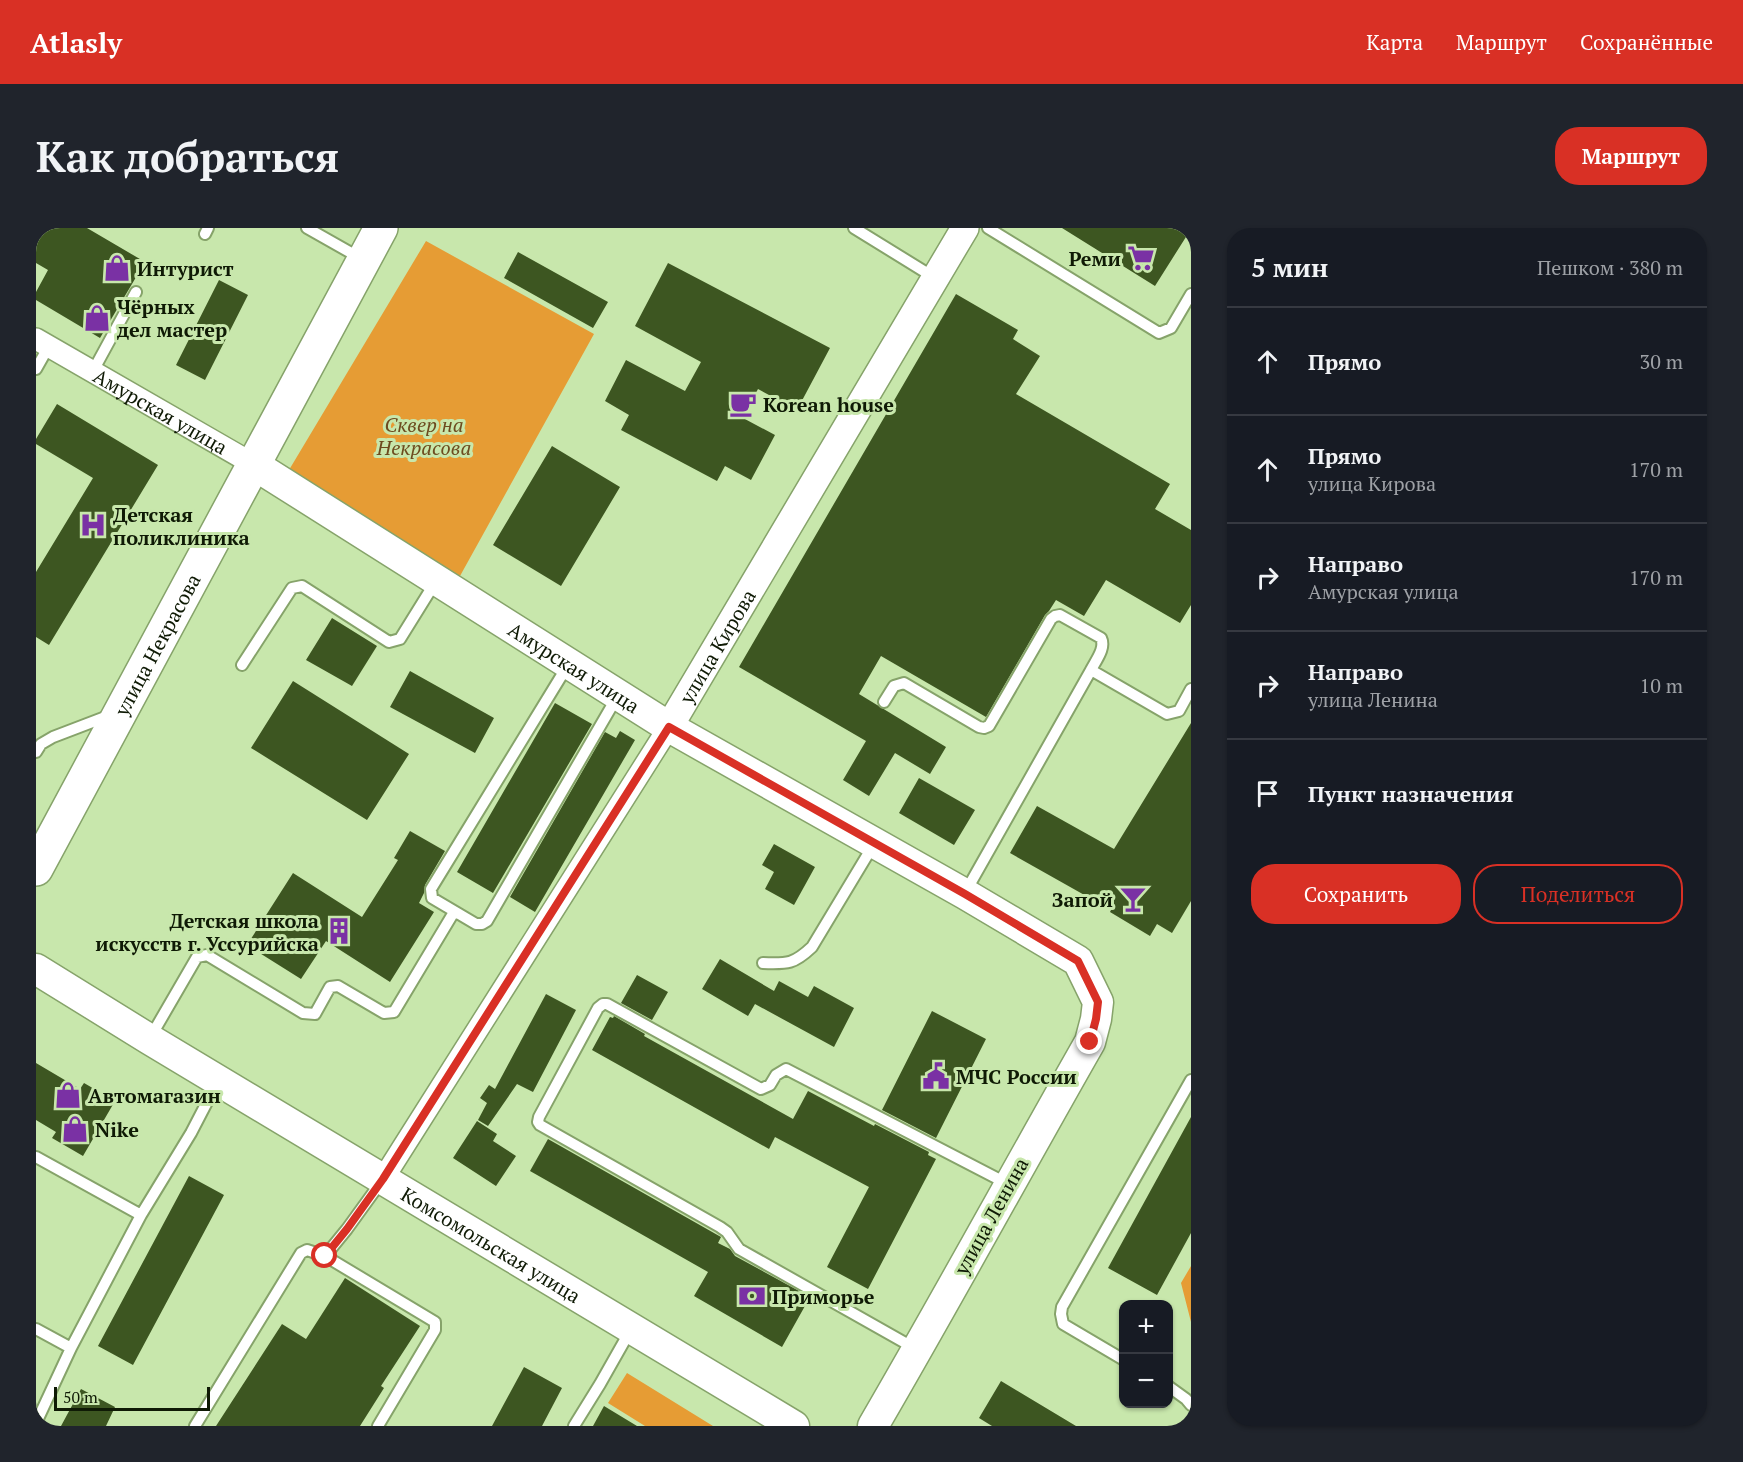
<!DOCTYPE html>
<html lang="ru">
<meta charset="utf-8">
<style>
body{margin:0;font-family:"PT Serif",serif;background:#20242c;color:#f1f3f6}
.controls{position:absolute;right:18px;bottom:18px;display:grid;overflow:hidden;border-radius:12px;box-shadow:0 2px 4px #0004}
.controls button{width:54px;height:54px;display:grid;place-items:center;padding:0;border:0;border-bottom:2px solid #363941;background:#171b24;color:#f1f3f6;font:30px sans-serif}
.scale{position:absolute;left:18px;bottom:15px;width:156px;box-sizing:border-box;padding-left:6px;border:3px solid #0f1a05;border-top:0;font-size:16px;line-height:21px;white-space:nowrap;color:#0f1a05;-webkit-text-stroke:4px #c8e7ac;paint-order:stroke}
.stop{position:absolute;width:18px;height:18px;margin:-14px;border:4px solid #d93025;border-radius:50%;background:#fff}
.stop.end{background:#d93025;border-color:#fff;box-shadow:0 2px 6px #0008}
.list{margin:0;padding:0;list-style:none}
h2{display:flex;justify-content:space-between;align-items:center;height:78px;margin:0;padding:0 24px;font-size:26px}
h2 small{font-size:20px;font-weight:400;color:#9ea1a6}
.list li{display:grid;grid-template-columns:39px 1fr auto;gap:18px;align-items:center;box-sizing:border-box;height:108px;padding:0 24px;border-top:2px solid #363941}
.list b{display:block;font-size:22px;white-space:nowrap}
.list p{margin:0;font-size:20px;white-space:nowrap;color:#9ea1a6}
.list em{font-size:20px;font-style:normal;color:#9ea1a6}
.actions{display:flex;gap:12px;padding:18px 24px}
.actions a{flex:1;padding:14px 0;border:2px solid #d93025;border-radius:24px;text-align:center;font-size:21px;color:#d93025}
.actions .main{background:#d93025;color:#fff}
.icon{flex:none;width:33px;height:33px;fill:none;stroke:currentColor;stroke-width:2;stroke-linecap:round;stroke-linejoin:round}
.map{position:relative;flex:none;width:1155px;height:1198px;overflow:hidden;border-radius:24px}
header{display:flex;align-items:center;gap:36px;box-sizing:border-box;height:84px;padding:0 30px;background:#d93025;color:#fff}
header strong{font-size:28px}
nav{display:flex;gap:33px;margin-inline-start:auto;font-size:21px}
.intro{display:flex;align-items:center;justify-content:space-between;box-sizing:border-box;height:144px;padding:0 36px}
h1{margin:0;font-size:42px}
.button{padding:15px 27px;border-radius:24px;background:#d93025;color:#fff;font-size:21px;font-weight:700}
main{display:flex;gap:36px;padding:0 36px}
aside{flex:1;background:#171b24;border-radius:24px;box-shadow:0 2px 4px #0004}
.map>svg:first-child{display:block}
.green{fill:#e69c34}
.building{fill:#3d5621}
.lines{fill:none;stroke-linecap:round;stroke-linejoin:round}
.service-casing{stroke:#86a36a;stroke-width:14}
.minor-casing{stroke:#86a36a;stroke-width:24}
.tertiary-casing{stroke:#86a36a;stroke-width:30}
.secondary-casing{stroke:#86a36a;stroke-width:33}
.primary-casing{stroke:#86a36a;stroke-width:36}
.service{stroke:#fff;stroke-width:10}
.minor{stroke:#fff;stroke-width:21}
.tertiary{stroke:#fff;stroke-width:27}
.secondary{stroke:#fff;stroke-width:30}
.primary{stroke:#fff;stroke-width:33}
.route{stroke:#d93025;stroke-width:8}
.labels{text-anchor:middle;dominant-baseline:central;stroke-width:6;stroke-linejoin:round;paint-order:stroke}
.poi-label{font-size:20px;font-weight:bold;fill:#0f1a05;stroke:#c8e7ac;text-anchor:start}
.street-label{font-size:20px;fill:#0f1a05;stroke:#c8e7ac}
.park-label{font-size:20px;font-style:italic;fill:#6d4b1f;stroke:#c8e7ac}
</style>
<header>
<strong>Atlasly</strong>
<nav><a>Карта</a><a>Маршрут</a><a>Сохранённые</a></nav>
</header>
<div class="intro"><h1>Как добраться</h1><a class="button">Маршрут</a></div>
<main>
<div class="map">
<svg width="1155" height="1198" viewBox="0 0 1155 1198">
<rect width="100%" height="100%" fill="#c8e7ac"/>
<!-- green -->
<path class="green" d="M390,13L558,106L424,348L253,242Z
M1155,1038V1094L1145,1055Z
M591,1145L677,1198H609L572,1175Z"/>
<!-- building -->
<path class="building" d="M0,0H51L109,34L64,110L0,72V64L12,42L0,35Z
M1026,0H1155V1L1119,58Z
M482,24L572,74L557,100L468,50Z
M632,35L794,120L761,182L722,161L707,190L739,207L715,252L689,238L681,253L585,202L593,187L569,173L590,132L649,163L665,134L599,98Z
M183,52L212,67L169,152L140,137Z
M920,66L982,102L977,111L1004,128L980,166L1134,256L1119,281L1155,302V377L1144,395L1070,352L1048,388L1020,372L1013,383L1009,387L950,489L845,428L823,466L910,519L894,546L859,525L833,568L807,552L830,513L703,439Z
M21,176L122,237L13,417L0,409V344L57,250L0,216V211Z
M516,218L584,259L525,358L457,317Z
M296,390L341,418L316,458L270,432Z
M374,443L458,490L439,525L354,479Z
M257,453L373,526L331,592L215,520Z
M519,475L556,496L457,665L421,644Z
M1155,495V673L1136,705L1121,696L1114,708L1074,684L1075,682L974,625L1001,578L1078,621Z
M584,503L599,512L499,684L474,669L569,504L580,510Z
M883,550L939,582L918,617L863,585Z
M374,603L409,623L389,657L388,665L383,675L398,684L354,754L290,713L265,751L211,717L257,645L326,689L362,632L358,630Z
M738,616L779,639L758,677L729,661L738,644L726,637Z
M684,731L738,763L743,753L772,769L778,758L818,780L798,819L719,776L712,788L666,761Z
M601,747L632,764L616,792L585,775Z
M510,766L540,782L497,864L481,856L452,898L442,892L451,875L444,870L453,857L459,861Z
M896,783L950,811L900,910L846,882Z
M578,788L609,806L608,808L757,891L772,863L838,898L839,896L893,924L892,927L900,931L832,1061L791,1039L833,959L739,909L733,921L556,822L574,789L577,790Z
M0,835L44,861L48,855L79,873L47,928L16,910L20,904L0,892Z
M1155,889V1005L1121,1067L1072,1040Z
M441,893L461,906L457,913L480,928L460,958L417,930Z
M512,911L685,1009L682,1015L694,1021L699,1028L774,1069L746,1119L658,1068L672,1044L494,943Z
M153,948L188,967L97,1137L62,1118Z
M309,1050L384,1098L345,1158L348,1160L324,1198H180L246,1096L270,1111Z
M488,1139L526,1160L506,1198H456Z
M965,1153L1040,1198H956L943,1190Z
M45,1161L79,1179L70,1198H25Z
M568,1178L601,1198H557Z"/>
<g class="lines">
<defs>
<path id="service" d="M271,0L326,31
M818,0L899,50
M952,0L1123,105L1135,100L1155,66
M169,6L172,0
M0,141L13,118
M57,143L100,64
M206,437L256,360L266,358L353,414L364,411L400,353
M532,437L395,661L396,670L440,696H446L451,693L581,469
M1055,442L1131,486L1143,483L1155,461
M848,474L858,458L868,455L943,499L948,500L953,498L1015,391L1019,388L1024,387L1065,410C1070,420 1060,432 1055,442L930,663
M0,524L5,516L17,509L72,488
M727,735C752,736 758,736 776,719L838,616
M114,810L161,729L171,727L267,785L279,786L294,759L302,758L348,785L358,784L418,684
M0,929L105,987
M289,1028L311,1001L345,954
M0,1101L35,1120
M880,1121L703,1021L691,1004L684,999L504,897L502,894L503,889L562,780L567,776H571L725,861L734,857L740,847L750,841L972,956
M1088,1132L1027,1096L1025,1086L1026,1079L1155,852
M1132,1158L1150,1171L1155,1177
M0,1195L35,1120L105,987L155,905L182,853
M159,1198L265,1025L271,1022L289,1028L399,1094V1102L342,1198
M538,1198L564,1156L594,1103"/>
<g id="minor">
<path id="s1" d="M0,111L217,236"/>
<path d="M347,951L633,499"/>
</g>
<g id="tertiary">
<path id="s2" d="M633,499L929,0"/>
</g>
<g id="secondary">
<path id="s3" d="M217,236L633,499L929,666L1042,733L1062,774L1060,791L1054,814C981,942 911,1071 837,1198"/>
<path id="s4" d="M0,741L113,811L758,1198"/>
</g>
<g id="primary">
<path id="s5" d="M0,641L345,0"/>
</g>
</defs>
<!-- service casing -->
<use href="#service" class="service-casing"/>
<!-- minor casing -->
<use href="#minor" class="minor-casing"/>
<!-- tertiary casing -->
<use href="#tertiary" class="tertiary-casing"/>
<!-- secondary casing -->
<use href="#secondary" class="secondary-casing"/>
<!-- primary casing -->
<use href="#primary" class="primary-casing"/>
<!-- service -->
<use href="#service" class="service"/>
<!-- minor -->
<use href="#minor" class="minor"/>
<!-- tertiary -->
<use href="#tertiary" class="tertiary"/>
<!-- secondary -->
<use href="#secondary" class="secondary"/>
<!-- primary -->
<use href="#primary" class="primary"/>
</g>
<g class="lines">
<!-- route -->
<path class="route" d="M289,1028L311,1001L347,951L633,499L929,666L1042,733L1062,774L1060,791L1054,814"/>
</g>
<!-- icons -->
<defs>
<symbol id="supermarket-bare" viewBox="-9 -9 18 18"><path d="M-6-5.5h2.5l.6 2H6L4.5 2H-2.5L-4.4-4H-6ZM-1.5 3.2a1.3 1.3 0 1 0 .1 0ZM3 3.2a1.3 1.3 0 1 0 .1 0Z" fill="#7a31a4" stroke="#c8e7ac" stroke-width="2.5" paint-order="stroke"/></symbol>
<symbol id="shop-bare" viewBox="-9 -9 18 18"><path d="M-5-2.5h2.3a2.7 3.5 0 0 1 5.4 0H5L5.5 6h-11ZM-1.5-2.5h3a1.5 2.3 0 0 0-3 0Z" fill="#7a31a4" stroke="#c8e7ac" stroke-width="2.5" paint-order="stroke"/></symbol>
<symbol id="cafe-bare" viewBox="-9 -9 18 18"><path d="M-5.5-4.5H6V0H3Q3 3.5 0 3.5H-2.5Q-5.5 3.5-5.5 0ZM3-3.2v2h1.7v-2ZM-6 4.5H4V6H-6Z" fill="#7a31a4" stroke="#c8e7ac" stroke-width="2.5" paint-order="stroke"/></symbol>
<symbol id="hospital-bare" viewBox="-9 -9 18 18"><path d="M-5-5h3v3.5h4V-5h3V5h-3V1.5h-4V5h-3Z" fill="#7a31a4" stroke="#c8e7ac" stroke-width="2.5" paint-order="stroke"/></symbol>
<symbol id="bar-bare" viewBox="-9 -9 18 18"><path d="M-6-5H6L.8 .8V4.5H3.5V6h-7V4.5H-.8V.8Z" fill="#7a31a4" stroke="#c8e7ac" stroke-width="2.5" paint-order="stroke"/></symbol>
<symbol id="building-bare" viewBox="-9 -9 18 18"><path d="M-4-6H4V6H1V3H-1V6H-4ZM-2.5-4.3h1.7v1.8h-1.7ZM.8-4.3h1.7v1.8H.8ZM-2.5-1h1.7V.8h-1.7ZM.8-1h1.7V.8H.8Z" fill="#7a31a4" stroke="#c8e7ac" stroke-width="2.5" paint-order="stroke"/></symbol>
<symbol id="civic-bare" viewBox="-9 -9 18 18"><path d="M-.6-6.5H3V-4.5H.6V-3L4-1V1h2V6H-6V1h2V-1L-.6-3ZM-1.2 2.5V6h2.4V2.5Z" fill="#7a31a4" stroke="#c8e7ac" stroke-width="2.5" paint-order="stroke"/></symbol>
<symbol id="bank-bare" viewBox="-9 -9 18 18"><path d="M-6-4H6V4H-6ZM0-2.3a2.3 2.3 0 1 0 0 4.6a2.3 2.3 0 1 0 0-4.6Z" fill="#7a31a4" stroke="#c8e7ac" stroke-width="2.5" paint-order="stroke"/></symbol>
</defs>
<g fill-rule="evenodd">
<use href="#supermarket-bare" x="1086" y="11" width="38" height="38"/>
<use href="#shop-bare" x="62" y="21" width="38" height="38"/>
<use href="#shop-bare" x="42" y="71" width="38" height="38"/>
<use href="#cafe-bare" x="688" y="157" width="38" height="38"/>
<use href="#hospital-bare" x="38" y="278" width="38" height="38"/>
<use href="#bar-bare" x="1078" y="652" width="38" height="38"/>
<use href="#building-bare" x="284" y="684" width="38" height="38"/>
<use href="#civic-bare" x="881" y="829" width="38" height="38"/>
<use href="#shop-bare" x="13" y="848" width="38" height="38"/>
<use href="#shop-bare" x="20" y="882" width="38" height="38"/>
<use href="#bank-bare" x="697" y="1049" width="38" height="38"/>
</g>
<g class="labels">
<!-- poi labels -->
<g class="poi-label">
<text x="1085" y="30" text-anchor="end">Реми</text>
<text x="101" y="40">Интурист</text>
<text x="81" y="78">Чёрных<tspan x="81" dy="23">дел мастер</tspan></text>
<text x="727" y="176">Korean house</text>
<text x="77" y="286">Детская<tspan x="77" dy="23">поликлиника</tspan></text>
<text x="1077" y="671" text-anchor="end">Запой</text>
<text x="283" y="692" text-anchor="end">Детская школа<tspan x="283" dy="23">искусств г. Уссурийска</tspan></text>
<text x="920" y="848">МЧС России</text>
<text x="52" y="867">Автомагазин</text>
<text x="59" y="901">Nike</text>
<text x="736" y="1068">Приморье</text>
</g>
<!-- street labels -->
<g class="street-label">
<text stroke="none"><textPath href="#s1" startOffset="144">Амурская улица</textPath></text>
<text stroke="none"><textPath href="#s5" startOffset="255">улица Некрасова</textPath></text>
<text stroke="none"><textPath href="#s2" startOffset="94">улица Кирова</textPath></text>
<text stroke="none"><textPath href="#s3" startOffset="380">Амурская улица</textPath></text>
<text transform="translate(955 988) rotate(-61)">улица Ленина</text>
<text stroke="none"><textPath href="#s4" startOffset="532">Комсомольская улица</textPath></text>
</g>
<!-- park labels -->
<g class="park-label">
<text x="388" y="196">Сквер на<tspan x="388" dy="23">Некрасова</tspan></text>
</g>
</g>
</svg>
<div class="controls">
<button>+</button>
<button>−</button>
</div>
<div class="scale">50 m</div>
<div class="stop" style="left:289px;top:1028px"></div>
<div class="stop end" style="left:1054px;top:814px"></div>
</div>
<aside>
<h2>5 мин<small>Пешком · 380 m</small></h2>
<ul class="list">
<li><svg class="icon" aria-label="ahead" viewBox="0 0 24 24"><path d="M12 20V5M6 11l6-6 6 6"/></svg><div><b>Прямо</b></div><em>30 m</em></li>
<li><svg class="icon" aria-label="ahead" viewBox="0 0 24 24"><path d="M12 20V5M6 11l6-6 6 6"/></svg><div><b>Прямо</b><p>улица Кирова</p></div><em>170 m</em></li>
<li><svg class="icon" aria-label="right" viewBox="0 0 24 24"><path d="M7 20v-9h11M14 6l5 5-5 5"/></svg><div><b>Направо</b><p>Амурская улица</p></div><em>170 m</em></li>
<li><svg class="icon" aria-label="right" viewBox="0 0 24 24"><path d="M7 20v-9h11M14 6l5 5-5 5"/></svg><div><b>Направо</b><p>улица Ленина</p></div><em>10 m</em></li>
<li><svg class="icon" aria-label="arrive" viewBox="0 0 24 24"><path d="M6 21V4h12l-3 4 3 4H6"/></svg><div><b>Пункт назначения</b></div></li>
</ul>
<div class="actions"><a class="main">Сохранить</a><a>Поделиться</a></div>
</aside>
</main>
